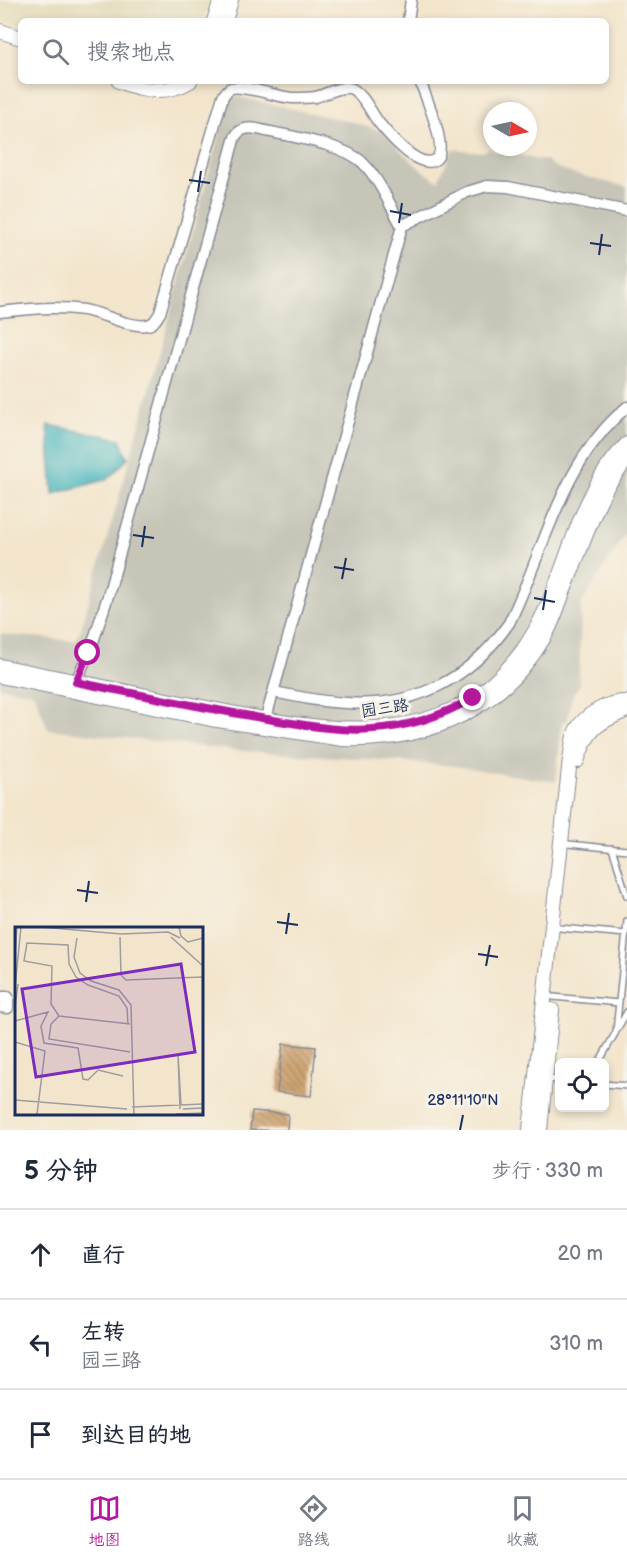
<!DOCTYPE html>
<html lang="zh">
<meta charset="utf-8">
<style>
body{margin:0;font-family:"Balsamiq Sans","LXGW WenKai TC",sans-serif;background:#f2f2f3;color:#1f2937}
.controls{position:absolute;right:18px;bottom:18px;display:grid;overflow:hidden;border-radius:9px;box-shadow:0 3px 9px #0003}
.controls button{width:54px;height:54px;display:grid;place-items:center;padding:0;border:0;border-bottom:2px solid #e0e1e3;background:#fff;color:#1f2937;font:30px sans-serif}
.compass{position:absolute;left:483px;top:102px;width:54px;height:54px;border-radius:50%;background:#fff;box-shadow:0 3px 9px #0003;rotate:99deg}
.stop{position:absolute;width:18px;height:18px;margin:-14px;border:4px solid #b5179e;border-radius:50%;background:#fff}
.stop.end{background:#b5179e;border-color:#fff;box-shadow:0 2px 6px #0008}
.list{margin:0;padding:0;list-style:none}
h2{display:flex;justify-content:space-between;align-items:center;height:78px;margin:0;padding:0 24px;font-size:26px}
h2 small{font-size:20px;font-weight:400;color:#747a83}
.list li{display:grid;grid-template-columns:39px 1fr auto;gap:18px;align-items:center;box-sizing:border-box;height:90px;padding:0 24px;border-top:2px solid #e0e1e3}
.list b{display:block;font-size:22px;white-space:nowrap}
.list p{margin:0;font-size:20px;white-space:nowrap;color:#747a83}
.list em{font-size:20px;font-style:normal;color:#747a83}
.icon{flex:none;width:33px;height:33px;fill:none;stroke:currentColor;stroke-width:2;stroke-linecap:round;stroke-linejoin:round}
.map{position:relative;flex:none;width:627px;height:1130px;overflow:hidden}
.search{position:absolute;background:#fff;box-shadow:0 3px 9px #0003;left:18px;right:18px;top:18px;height:66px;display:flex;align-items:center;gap:15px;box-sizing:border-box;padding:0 21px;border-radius:9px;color:#747a83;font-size:22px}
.sheet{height:348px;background:#fff}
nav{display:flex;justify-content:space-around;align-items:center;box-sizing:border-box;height:84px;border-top:2px solid #e0e1e3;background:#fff;font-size:16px;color:#747a83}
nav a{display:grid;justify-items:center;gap:3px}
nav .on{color:#b5179e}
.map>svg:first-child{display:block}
.built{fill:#e3dbba}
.industrial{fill:#c6c5b8}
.water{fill:#44b4bb;stroke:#30728c;stroke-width:1.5}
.building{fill:url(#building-back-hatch)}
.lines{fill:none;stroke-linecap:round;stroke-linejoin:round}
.lane-casing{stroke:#878a95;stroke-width:8}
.street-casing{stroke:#878a95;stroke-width:13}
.secondary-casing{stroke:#878a95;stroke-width:16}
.lane{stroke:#fff;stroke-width:5}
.street{stroke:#fff;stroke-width:10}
.secondary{stroke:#fff;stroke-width:14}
.route{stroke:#b5179e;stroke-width:8}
.ticks{fill:none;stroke:#1b2f5e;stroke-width:2}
.labels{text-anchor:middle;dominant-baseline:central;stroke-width:6;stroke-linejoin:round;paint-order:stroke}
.street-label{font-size:16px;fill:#1b2f5e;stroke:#f7f3e8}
.inset-road{fill:none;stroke:#9d9ca0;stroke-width:1.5}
.view{fill:#7b2cbf;fill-opacity:0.15;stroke:#7b2cbf;stroke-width:3}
.inset-edge{fill:none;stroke:#1b2f5e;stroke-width:3}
.ticks-label{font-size:15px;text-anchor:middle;fill:#1b2f5e;stroke:#f7f3e8;stroke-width:6;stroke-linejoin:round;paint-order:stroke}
</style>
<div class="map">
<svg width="627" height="1130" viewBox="0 0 627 1130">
<defs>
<pattern id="building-back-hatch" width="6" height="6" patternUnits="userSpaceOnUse" patternTransform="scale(1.5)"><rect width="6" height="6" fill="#cfa472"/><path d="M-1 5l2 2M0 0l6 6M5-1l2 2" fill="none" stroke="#a78661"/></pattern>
</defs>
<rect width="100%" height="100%" fill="#f7f3e8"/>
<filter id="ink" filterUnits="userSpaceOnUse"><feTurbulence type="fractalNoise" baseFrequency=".0167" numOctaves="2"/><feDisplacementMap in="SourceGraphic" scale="12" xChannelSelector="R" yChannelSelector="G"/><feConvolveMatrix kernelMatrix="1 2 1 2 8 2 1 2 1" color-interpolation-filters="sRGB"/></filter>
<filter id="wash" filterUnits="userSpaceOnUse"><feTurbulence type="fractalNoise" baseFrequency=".008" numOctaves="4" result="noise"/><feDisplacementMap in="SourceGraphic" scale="24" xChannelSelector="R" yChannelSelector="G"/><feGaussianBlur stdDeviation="1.35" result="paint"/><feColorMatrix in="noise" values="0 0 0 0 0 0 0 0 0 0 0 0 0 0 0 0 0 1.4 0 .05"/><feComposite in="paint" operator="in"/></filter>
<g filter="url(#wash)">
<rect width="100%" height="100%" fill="#f3e5cc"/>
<!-- built -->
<path class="built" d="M0,0H210L203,21H21V26L0,20Z"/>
<!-- industrial -->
<path class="industrial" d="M230,95L351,122L385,132L403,153L420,169L438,181L453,149L482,152L489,148L495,152L513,153L538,160H547L553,166L573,174L627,187V531L581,604L579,685L572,696L567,721L562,722L556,782L454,766L398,761L231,750L48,729L34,693L0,687V634L75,641L81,629L151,385Z"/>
<!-- water -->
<path class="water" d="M48,425L120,439L128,458L108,479L53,494Z"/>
<g id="blocks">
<!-- building -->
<path class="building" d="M283,1044L316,1047L311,1096L277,1092Z
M252,1111L288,1114L287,1130H250Z"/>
</g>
</g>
<g filter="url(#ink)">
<use href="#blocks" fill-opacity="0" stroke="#878a95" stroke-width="1.5"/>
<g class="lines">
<defs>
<path id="lane" d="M568,844L627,850
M612,848L627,896
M560,928L626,934
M553,997L619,1003
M618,1028L627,1012
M599,1062L616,1032L627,921
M547,1079L560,1080
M604,1084L627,1086"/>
<path id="street" d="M408,21L411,0
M402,226L467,192L487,186L508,187L627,211
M0,312C28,309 55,306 84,310C102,313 130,328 147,325C154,324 156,319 160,313L223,96C224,95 228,89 229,89C238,83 277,97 292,98C299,98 307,98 315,97C326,95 343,83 354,90C365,97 371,113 379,123C388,134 420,172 436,159C449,149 425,95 420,81
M76,682L94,639L108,596L234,140C237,129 247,127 257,129C286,136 342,143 363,163C380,180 390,206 402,226L266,718
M274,692C298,697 322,702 347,703C415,708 471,678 509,623C546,548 560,463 627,407
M0,997H8V1008L0,1007"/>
<path id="secondary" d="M214,21L221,0
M225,21L231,0
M0,31L21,38
M119,81C143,91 167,95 190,81
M0,666C62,679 125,691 187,704C303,727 441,764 523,650C568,587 571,500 627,444
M0,676L211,719L343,739C430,742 507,708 549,628C556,614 560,599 566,585C577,557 588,528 600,500L607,486L627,459
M577,761C588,729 596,723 627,710
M530,1130L570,759C572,751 572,739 576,731C584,715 609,701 627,702
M540,1130L552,1010"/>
</defs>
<!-- lane casing -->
<use href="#lane" class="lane-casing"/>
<!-- street casing -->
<use href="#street" class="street-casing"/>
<!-- secondary casing -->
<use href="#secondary" class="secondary-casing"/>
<!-- lane -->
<use href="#lane" class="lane"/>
<!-- street -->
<use href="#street" class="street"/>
<!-- secondary -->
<use href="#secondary" class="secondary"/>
</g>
</g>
<g class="lines" filter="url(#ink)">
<!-- route -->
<path class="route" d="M88,653L76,682C142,695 207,709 273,720C306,725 340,732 373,729C408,727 442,716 473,698"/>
</g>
<!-- ticks -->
<path class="ticks" d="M189,180L210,183M198,192L201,171M390,211L411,215M399,223L402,203M590,243L611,246M599,255L602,234M133,535L154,538M142,547L145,526M334,567L354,570M342,579L346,558M534,598L555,602M543,610L546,590M77,890L98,893M86,902L89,881M277,922L298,925M286,934L289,913M478,954L498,957M486,966L490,945M460,1130L463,1115"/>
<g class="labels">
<!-- street labels -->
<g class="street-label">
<text transform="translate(385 709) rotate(-8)">园三路</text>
</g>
</g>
<!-- overview -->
<g transform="translate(15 927)">
<rect width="188" height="188" fill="#f3e5cc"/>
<path class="inset-road" d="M26,0L106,7L153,5L165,11M164,0L166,9L173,15L188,11M105,10L106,48L111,53L188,50M156,10L188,39M62,11L59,30L65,46L76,54L104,63L116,78L119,187M0,26L2,0M0,60L6,0M0,80L3,57M44,89L36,77L37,39L9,34L12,16L53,18L54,37L61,50L73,58L104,69L112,81L113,97M0,94L33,85L26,99L29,116L63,121L68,152L73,153L83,143L108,149M115,97L44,89L36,97L34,112L115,125M0,115L30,124L22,187M0,173L112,182M117,180L188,177M165,182L163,127L166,178M168,182L188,181M161,187L188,186"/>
<path class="view" d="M166,37L180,125L21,150L7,62Z"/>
<rect width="188" height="188" class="inset-edge"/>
</g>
<g class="ticks-label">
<text x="463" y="1105">28°11'10"N</text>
</g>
</svg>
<div class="controls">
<button><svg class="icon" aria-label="locate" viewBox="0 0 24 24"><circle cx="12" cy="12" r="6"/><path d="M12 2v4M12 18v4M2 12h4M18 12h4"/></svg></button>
</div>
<svg class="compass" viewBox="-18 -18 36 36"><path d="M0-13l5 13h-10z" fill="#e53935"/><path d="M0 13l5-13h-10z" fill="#747a83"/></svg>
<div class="stop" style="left:88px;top:653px"></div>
<div class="stop end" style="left:473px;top:698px"></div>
<div class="search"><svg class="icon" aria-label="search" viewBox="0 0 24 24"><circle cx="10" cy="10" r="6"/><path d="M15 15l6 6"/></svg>搜索地点</div>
</div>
<section class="sheet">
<h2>5 分钟<small>步行 · 330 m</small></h2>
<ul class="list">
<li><svg class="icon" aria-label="ahead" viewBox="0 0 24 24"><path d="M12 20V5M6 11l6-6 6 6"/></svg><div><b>直行</b></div><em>20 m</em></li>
<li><svg class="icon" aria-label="left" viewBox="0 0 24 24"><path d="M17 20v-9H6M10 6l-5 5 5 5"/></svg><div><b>左转</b><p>园三路</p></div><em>310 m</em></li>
<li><svg class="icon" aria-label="arrive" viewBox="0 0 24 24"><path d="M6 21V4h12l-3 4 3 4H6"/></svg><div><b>到达目的地</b></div></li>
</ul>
</section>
<nav>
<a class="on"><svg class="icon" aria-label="map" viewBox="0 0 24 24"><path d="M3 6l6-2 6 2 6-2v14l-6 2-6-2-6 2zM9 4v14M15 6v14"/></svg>地图</a>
<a><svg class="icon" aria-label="directions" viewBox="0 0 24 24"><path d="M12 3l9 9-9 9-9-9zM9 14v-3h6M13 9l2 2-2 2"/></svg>路线</a>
<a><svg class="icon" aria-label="saved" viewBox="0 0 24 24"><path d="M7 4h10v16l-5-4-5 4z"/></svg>收藏</a>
</nav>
